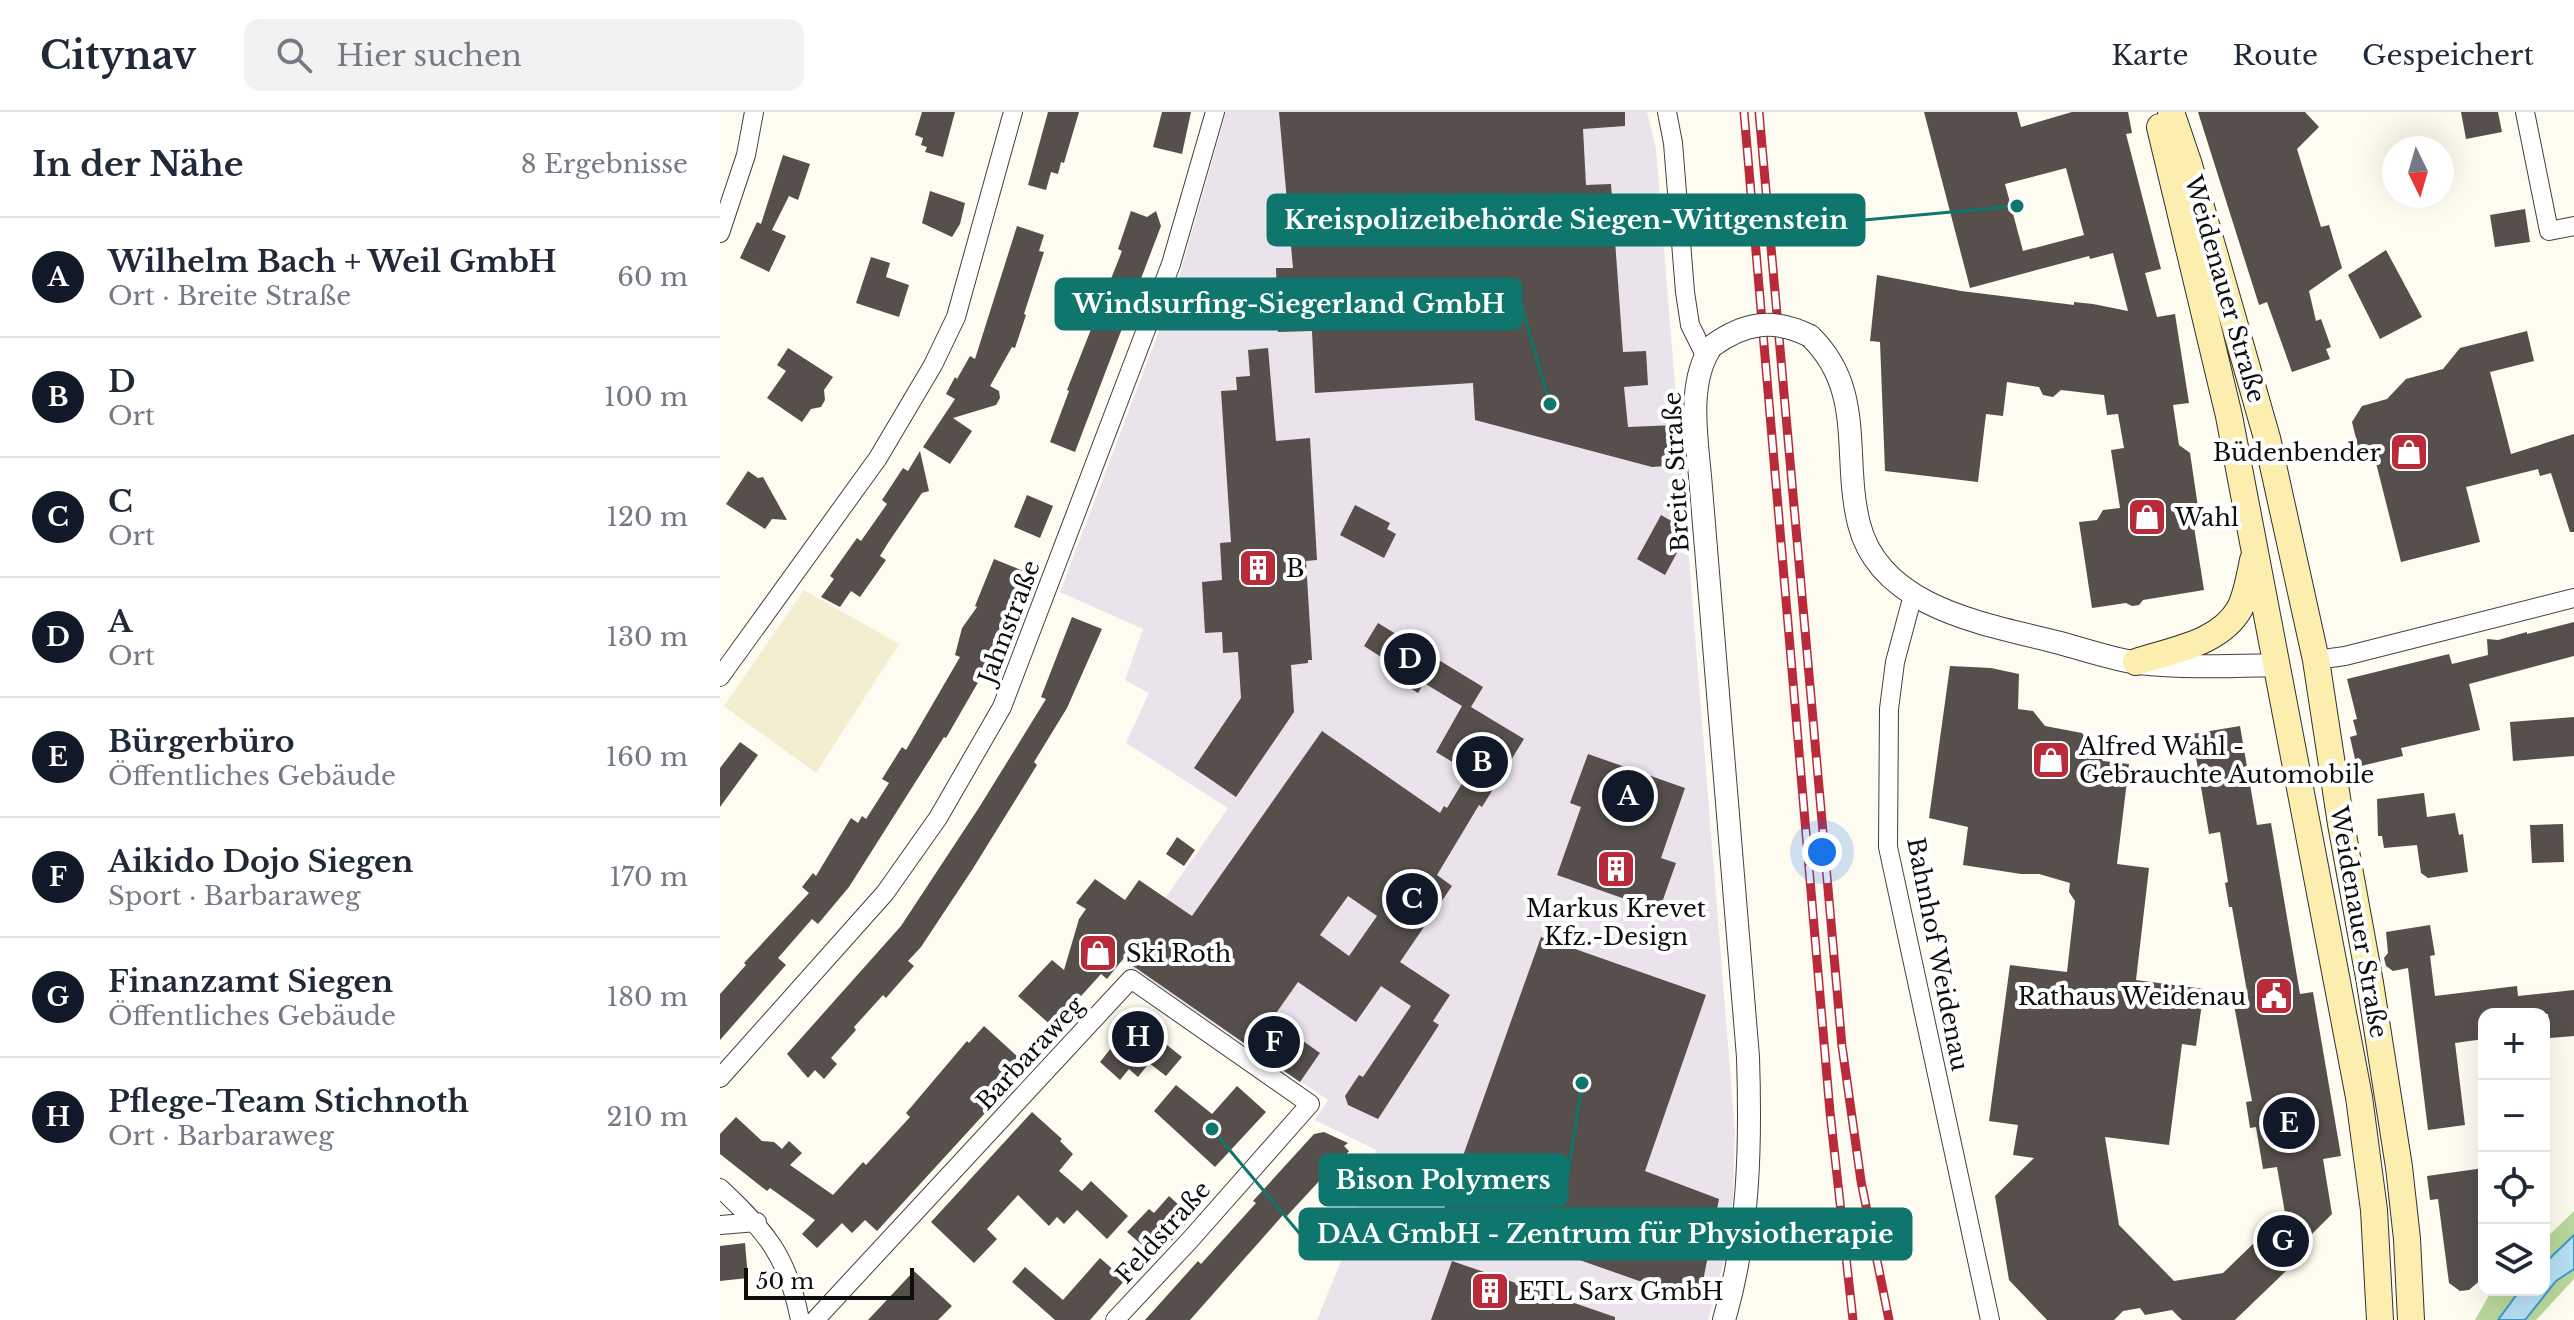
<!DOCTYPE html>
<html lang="de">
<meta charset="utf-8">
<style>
body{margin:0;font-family:"Libre Baskerville",serif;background:#f2f2f3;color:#1f2937}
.controls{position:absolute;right:24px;bottom:24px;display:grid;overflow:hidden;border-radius:16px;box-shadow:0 8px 32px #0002}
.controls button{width:72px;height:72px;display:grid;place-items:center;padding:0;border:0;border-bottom:2px solid #e0e1e3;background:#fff;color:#1f2937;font:40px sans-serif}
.compass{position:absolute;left:1662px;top:24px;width:72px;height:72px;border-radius:50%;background:#fff;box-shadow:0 8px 32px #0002;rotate:175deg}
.scale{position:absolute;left:24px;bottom:20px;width:170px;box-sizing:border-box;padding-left:8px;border:4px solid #0e0e0e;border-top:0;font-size:22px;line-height:28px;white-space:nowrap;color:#0e0e0e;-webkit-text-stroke:6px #fff;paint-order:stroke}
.you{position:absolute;left:1102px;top:740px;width:28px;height:28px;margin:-20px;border:6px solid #fff;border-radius:50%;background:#1a73e8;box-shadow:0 0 0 12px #1a73e833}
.badge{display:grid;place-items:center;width:52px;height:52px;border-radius:50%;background:#111827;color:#fff;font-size:26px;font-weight:700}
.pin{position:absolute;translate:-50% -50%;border:4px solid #fff;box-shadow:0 2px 8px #0006}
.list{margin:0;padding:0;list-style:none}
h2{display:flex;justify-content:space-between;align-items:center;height:104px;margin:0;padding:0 32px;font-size:34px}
h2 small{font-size:26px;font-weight:400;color:#747a83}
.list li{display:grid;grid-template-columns:52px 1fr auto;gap:24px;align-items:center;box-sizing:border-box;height:120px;padding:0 32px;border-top:2px solid #e0e1e3}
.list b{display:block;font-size:30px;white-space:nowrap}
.list p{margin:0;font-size:26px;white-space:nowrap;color:#747a83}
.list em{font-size:26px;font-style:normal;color:#747a83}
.icon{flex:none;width:44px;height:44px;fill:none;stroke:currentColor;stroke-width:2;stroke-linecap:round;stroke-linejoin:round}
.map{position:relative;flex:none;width:1854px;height:1208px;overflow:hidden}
header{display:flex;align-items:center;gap:48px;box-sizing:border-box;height:112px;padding:0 40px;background:#fff;border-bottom:2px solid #e0e1e3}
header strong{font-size:38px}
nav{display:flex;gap:44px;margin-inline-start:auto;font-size:28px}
.search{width:560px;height:72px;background:#f2f2f3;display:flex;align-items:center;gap:20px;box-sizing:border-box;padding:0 28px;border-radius:16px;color:#747a83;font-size:30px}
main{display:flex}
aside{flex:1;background:#fff}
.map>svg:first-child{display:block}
.industrial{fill:#ebe3ec}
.farmland{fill:#f3eed1}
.forest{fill:#bad89b}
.water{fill:#b7e0f4;stroke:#409ac8;stroke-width:2}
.building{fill:#564f4b;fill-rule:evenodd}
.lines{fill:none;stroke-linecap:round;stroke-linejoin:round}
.minor-casing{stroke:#414141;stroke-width:20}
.tertiary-casing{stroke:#414141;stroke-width:24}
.secondary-casing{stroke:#303030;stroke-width:28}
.minor{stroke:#fff;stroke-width:18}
.tertiary{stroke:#fff;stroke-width:22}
.secondary{stroke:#fceeae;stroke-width:26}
.rail-casing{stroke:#b92b3a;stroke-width:9}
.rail{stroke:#fff;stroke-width:6;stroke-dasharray:18;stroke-linecap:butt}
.tertiary-bridge-casing{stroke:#414141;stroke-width:24;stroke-linecap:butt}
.tertiary-bridge{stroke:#fff;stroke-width:22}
.labels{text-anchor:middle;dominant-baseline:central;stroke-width:8;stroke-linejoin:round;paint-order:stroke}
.street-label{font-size:24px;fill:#0e0e0e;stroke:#fff}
.poi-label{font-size:24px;fill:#0e0e0e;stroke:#fff;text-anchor:start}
.leader{fill:none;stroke:#0f766e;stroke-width:3}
.callout-dot{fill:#0f766e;stroke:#fff;stroke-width:3}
.callout{fill:#0f766e;stroke:#0f766e;stroke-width:3}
.callout-label{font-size:26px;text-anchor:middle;font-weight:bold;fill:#fff}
</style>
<header>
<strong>Citynav</strong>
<div class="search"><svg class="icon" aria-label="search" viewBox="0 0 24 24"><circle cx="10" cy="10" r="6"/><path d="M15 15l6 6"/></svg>Hier suchen</div>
<nav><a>Karte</a><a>Route</a><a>Gespeichert</a></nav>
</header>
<main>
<aside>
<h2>In der Nähe<small>8 Ergebnisse</small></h2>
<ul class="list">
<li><span class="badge">A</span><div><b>Wilhelm Bach + Weil GmbH</b><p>Ort · Breite Straße</p></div><em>60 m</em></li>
<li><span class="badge">B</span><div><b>D</b><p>Ort</p></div><em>100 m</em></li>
<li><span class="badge">C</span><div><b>C</b><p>Ort</p></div><em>120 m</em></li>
<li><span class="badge">D</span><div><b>A</b><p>Ort</p></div><em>130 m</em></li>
<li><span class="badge">E</span><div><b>Bürgerbüro</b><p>Öffentliches Gebäude</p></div><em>160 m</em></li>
<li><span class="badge">F</span><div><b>Aikido Dojo Siegen</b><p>Sport · Barbaraweg</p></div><em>170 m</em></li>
<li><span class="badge">G</span><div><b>Finanzamt Siegen</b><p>Öffentliches Gebäude</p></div><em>180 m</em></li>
<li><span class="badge">H</span><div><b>Pflege-Team Stichnoth</b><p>Ort · Barbaraweg</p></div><em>210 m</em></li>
</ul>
</aside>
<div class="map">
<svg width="1854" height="1208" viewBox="0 0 1854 1208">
<rect width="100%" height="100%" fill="#fefbf0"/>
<!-- industrial -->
<path class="industrial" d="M506,0H927L936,37L1015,1020L1013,1087L1006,1142L988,1208H597L621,1149L656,1038L595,1008L608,988L401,850L508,696L406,631L429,581L405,568L423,517L340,480L458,169Z"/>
<!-- farmland -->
<path class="farmland" d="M84,478L179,532L96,661L4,594Z"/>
<!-- forest -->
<path class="forest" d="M1854,1099V1123L1824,1152V1128Z
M1854,1157V1167L1816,1208H1805L1836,1169Z
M1772,1178H1800L1778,1208H1755Z"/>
<!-- water -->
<path class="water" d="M1854,1123V1157L1836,1169L1805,1208H1778L1800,1178H1824V1152Z"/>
<!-- building -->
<path class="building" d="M202,0H235L223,45L205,40L207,35L201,33L203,26L195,23Z
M328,0H359L344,51L341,50L338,62L331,60L326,78L308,73Z
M442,0H471L462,42L433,35Z
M559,0H905V14L863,17L866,73L891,72L903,240L926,239L928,273L904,275L908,315L956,313L961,353L932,355L755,308L753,271L595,281L592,219L558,220L556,156H573Z
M1204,0H1297L1301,15L1352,0H1408L1412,21L1406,22L1441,157L1425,161L1437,205L1455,202L1469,291L1453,293L1459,333L1470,341L1478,395L1472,402L1484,478L1423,488L1419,493L1412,494L1406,491L1372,496L1359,410L1377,408L1383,398L1400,396L1391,338L1404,336L1398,302L1387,303L1384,283L1341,278L1333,285L1323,283L1319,275L1287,270L1283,304L1266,302L1258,370L1165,359L1160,230L1150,229L1157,163L1241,179L1354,193V190L1373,192L1408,199L1393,141L1370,147L1369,144L1250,176ZM1346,56L1364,123L1303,139L1285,72Z
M1478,0H1585L1599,15L1577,37L1601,115L1609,113L1622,156L1589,179L1596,209L1601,207L1611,235L1606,237L1610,247L1572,260L1547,190L1539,193Z
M1741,0H1778L1782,20L1746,27Z
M63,43L90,52L78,88L69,84L52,118L66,124L49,160L20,146L37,110L41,112Z
M210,79L245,91L240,112L232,125L202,111Z
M1805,97L1810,130L1775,135L1770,103Z
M411,99L427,105L436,99L441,114L355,340L330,330L349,279L347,278L402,139L398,137Z
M297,114L324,123L319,139L324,140L304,202L306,203L295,236L292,235L270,274L279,279L280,286L276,293L233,306L252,319L230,352L203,335L235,287L226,282L235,265L237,267L250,244L255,247Z
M1666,138L1702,205L1660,227L1628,163Z
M151,145L170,151L166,165L189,173L179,205L136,191Z
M1807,219L1814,249L1770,260L1791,342L1854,322V420H1850L1831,361L1820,364L1818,357L1746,375L1760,430L1681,450L1654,343L1641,347L1632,310L1642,294L1667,287L1686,267L1723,257L1740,236Z
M68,236L113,265L104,278L105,288L101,295L91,297L82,310L47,286L66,259L57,253Z
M548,236L556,329L590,326L597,448L586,449L592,548H588V551L571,553L574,600L516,685L474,656L521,586L518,540L503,541L502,520L485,521L482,470L502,468L500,431L511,430L501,279L517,278L516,265L530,264L528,238Z
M200,339L209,379L202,381L168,431L160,444L166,448L140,485L131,479L120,495L101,485L114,467L110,464L137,426L141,429L167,392L162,388L183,356L188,359Z
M28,359L38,366L43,365L67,408L52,407L45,417L6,392Z
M307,383L333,394L320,426L294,415Z
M635,393L670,411L667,417L676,422L664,446L620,423Z
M941,403L953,410L959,437L945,463L917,447Z
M274,447L306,460L260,567L226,626L224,625L129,775L98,812L92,807L58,846L66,853L0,928V882L26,853L24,851L89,781L82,775L93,761L96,764L131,706L138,711L142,704L146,707L169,671L162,667L182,635L186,638L240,545L235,543L242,516L257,495L255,494Z
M352,505L382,517L347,596L314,650L317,653L252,758L201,835L188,849L194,854L166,886L163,883L134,915L136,918L111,946L117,952L104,967L95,958L88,966L67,942L181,814L260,694L326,587L321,585Z
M1854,510V544L1749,572L1760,618L1681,636L1683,644L1641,654L1639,646L1635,647L1630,625L1637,623L1633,608L1637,607L1627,567L1729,542L1732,552L1768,543L1767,527L1778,528L1807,520V522Z
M658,511L763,575L751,595L804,627L762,695L759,693L717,763L732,774L680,850L730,883L713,909L719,913L658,1007L628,993L625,984L639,963L643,965L691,894L661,874L636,910L578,870L552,907L600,941L580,970L403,847L387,867L381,862L333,915L298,884L332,848L344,858L359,807L366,797L356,791L375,767L405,788L419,768L472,804L602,619L720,701L724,694L727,696L749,660L716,640L742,594L704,571L698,581L677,568L683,559L644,534ZM628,784L657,804L629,844L600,823Z
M1230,554L1271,556L1299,562L1298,597L1313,599L1325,614L1362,621L1383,649L1409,652L1397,752L1429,756L1416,868L1484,877L1476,934L1462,932L1449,1033L1385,1025L1399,1113L1454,1169L1503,1161L1565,1101L1557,1055L1543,1057L1536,1015L1530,1016L1526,990L1532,989L1514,893L1529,891L1512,795H1509L1505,771L1508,770L1500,720L1489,722L1472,622L1520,614L1537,713L1551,711L1580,882L1593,880L1621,1044L1603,1047L1612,1102L1590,1124L1592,1134L1515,1208H1462L1452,1198L1425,1203L1420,1196L1403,1199L1394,1208H1327L1289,1168L1275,1084L1314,1046L1293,1043L1298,1013L1269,1009L1290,853L1347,860L1355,789L1349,780L1350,771L1319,762H1301L1243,753L1248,715L1209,706Z
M1854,605V644L1793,649L1790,610Z
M20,630L38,643L0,695V656Z
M868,642L965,676L941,746L956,751L939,799L837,763L861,695L850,691Z
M1704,681L1707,705L1735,701L1739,723L1743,722L1748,760L1708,766L1701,761L1697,733L1664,736L1662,724H1658L1657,687Z
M1843,712L1844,750L1812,751L1810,713Z
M457,725L475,738L464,754L446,742Z
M1710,813L1715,843L1710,844L1715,884L1797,874L1798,884L1854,878V924L1830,926L1828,902H1764V927L1735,931L1745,1013L1708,1018L1688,856L1673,859L1666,854L1664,846L1668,841L1666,820Z
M821,825L986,883L925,1059L999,1087L979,1190L723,1100Z
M414,907L462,945L446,964L429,951L418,965L409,957L400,968L380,950Z
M264,914L308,954L157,1119L145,1108L132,1121L122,1111L97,1136L82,1122L95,1108L50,1076L47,1079L0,1042V1022L16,1005L42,1029L54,1030L62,1037L69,1029L82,1041L70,1053L113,1083L143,1050L146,1053L190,1005L186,1001L247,929L249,931Z
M456,973L492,1002L517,974L546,1000L495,1055L434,999Z
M312,1000L342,1027L340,1029L353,1042L339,1059L362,1079L371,1069L408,1104L387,1127L357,1098L344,1112L337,1105L329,1114L298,1083L267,1117L277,1127L254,1151L211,1110Z
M604,1020L628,1031L624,1034L629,1039L616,1055L614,1053L566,1105L563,1103L470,1208H425L478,1149L481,1152L536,1091L533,1089L594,1022Z
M1764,1056V1165L1749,1178L1740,1179L1729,1171L1718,1087L1710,1088L1707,1064Z
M449,1084L472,1105L450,1130L444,1125L430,1140L407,1120L429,1097L434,1101Z
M25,1131L28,1166L0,1169V1134Z
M380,1146L405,1168L370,1208H335L292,1170L305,1155L343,1188Z
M732,1149L895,1205V1208H711Z
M194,1159L232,1194L218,1208H148Z"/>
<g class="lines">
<defs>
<path id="minor" d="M947,0L953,31L965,180L970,213L985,243
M1805,0L1829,119L1854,114
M0,121L26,43L34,0
M1193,483L1175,550L1169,597L1168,735L1270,1208
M1596,548L1625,544L1854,486
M0,565L158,346L213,253L236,205L293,0
M0,966L165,781L218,706L282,595L451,152L495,0
M0,1076C46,1119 68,1145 80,1208
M0,1113L37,1110
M95,1208L411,867L590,992L470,1128L395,1208"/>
<path id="tertiary" d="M1090,224C1146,278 1122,344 1139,412C1160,496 1265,512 1336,530C1363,537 1391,547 1418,551C1464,556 1511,554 1558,553
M992,234C965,271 978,333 981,376L1028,945C1031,1033 1029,1124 1004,1208"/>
<path id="secondary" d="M1451,0L1469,53L1547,326L1596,548L1621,712L1650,871L1679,1055L1687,1127L1691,1208
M1440,15L1509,304L1639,985L1654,1098L1660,1208
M1416,550C1452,538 1500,532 1520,496C1527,482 1530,463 1533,448"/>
</defs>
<!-- minor casing -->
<use href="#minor" class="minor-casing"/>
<!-- tertiary casing -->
<use href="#tertiary" class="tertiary-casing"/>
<!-- secondary casing -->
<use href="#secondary" class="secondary-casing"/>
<!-- minor -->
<use href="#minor" class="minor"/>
<!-- tertiary -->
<use href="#tertiary" class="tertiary"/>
<!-- secondary -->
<use href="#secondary" class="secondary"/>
<defs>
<path id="rail" d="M1024,0L1110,1000L1133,1208
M1039,0L1122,934L1141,1069L1169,1208"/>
</defs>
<!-- rail casing -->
<use href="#rail" class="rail-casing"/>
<!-- rail -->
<use href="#rail" class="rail"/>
<defs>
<path id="tertiary-bridge" d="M992,234C1025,210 1054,206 1090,224"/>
</defs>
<!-- tertiary-bridge casing -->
<use href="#tertiary-bridge" class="tertiary-bridge-casing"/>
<!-- tertiary-bridge -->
<use href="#tertiary-bridge" class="tertiary-bridge"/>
</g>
<!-- icons -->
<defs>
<symbol id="shop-square" viewBox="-11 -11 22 22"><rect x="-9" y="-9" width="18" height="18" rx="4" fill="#b92b3a" stroke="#fff"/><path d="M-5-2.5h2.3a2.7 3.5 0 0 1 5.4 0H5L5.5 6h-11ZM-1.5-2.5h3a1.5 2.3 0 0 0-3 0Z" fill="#fff"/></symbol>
<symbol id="building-square" viewBox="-11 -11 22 22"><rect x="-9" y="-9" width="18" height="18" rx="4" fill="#b92b3a" stroke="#fff"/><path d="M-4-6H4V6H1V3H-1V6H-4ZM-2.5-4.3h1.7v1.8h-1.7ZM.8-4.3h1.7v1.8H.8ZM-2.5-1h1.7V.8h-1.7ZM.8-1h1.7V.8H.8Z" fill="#fff"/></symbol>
<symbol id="civic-square" viewBox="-11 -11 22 22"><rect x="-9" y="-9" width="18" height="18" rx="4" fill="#b92b3a" stroke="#fff"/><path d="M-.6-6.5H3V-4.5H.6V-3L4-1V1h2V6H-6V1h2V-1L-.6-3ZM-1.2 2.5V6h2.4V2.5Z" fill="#fff"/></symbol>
</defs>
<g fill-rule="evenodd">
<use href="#shop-square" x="1667" y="318" width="44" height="44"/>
<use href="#shop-square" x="1405" y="383" width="44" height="44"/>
<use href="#building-square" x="516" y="434" width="44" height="44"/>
<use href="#shop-square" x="1309" y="626" width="44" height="44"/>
<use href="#building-square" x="874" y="735" width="44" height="44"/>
<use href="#shop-square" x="356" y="819" width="44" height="44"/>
<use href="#civic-square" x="1532" y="862" width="44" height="44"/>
<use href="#building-square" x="748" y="1157" width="44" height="44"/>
</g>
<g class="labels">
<!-- street labels -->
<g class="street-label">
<text transform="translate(1505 177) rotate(74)">Weidenauer Straße</text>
<text transform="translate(956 360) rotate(-93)">Breite Straße</text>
<text transform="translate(289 510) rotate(-69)">Jahnstraße</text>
<text transform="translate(1639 810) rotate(80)">Weidenauer Straße</text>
<text transform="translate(1218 842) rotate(79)">Bahnhof Weidenau</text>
<text transform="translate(310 941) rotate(-47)">Barbaraweg</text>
<text transform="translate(443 1120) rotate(-48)">Feldstraße</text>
</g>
<!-- poi labels -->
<g class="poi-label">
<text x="1661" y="340" text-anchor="end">Büdenbender</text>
<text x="1455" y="405">Wahl</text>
<text x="566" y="456">B</text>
<text x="1359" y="634">Alfred Wahl -<tspan x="1359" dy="28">Gebrauchte Automobile</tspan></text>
<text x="896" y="796" text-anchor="middle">Markus Krevet<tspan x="896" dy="28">Kfz.-Design</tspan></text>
<text x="406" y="841">Ski Roth</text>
<text x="1526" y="884" text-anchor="end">Rathaus Weidenau</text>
<text x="798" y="1179">ETL Sarx GmbH</text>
</g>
</g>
<!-- callouts -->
<path class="leader" d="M1297 94L1144 108M830 292L801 192M862 971L847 1068M492 1017L580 1122"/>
<g class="callout-dot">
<circle cx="1297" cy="94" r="8"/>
<circle cx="830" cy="292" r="8"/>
<circle cx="862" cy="971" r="8"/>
<circle cx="492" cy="1017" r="8"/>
</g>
<g class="callout">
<rect x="548" y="83" width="596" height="50" rx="8"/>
<rect x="336" y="167" width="465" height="50" rx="8"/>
<rect x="600" y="1043" width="247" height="50" rx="8"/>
<rect x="580" y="1097" width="611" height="50" rx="8"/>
</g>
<g class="callout-label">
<text x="846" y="117">Kreispolizeibehörde Siegen-Wittgenstein</text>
<text x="569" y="201">Windsurfing-Siegerland GmbH</text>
<text x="723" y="1077">Bison Polymers</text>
<text x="885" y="1131">DAA GmbH - Zentrum für Physiotherapie</text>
</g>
</svg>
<div class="controls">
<button>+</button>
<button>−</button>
<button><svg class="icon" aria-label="locate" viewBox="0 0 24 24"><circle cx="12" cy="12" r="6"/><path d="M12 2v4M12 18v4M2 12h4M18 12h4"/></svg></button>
<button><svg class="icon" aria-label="layers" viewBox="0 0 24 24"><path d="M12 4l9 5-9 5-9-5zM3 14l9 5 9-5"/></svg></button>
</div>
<svg class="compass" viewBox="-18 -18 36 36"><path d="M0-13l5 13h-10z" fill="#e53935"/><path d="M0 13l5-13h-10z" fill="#747a83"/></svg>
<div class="scale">50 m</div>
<div class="you"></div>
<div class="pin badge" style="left:908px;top:684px">A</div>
<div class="pin badge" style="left:762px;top:650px">B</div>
<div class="pin badge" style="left:692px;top:787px">C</div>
<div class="pin badge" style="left:690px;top:547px">D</div>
<div class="pin badge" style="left:1569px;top:1011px">E</div>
<div class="pin badge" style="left:554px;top:930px">F</div>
<div class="pin badge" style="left:1563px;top:1129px">G</div>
<div class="pin badge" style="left:418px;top:925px">H</div>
</div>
</main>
